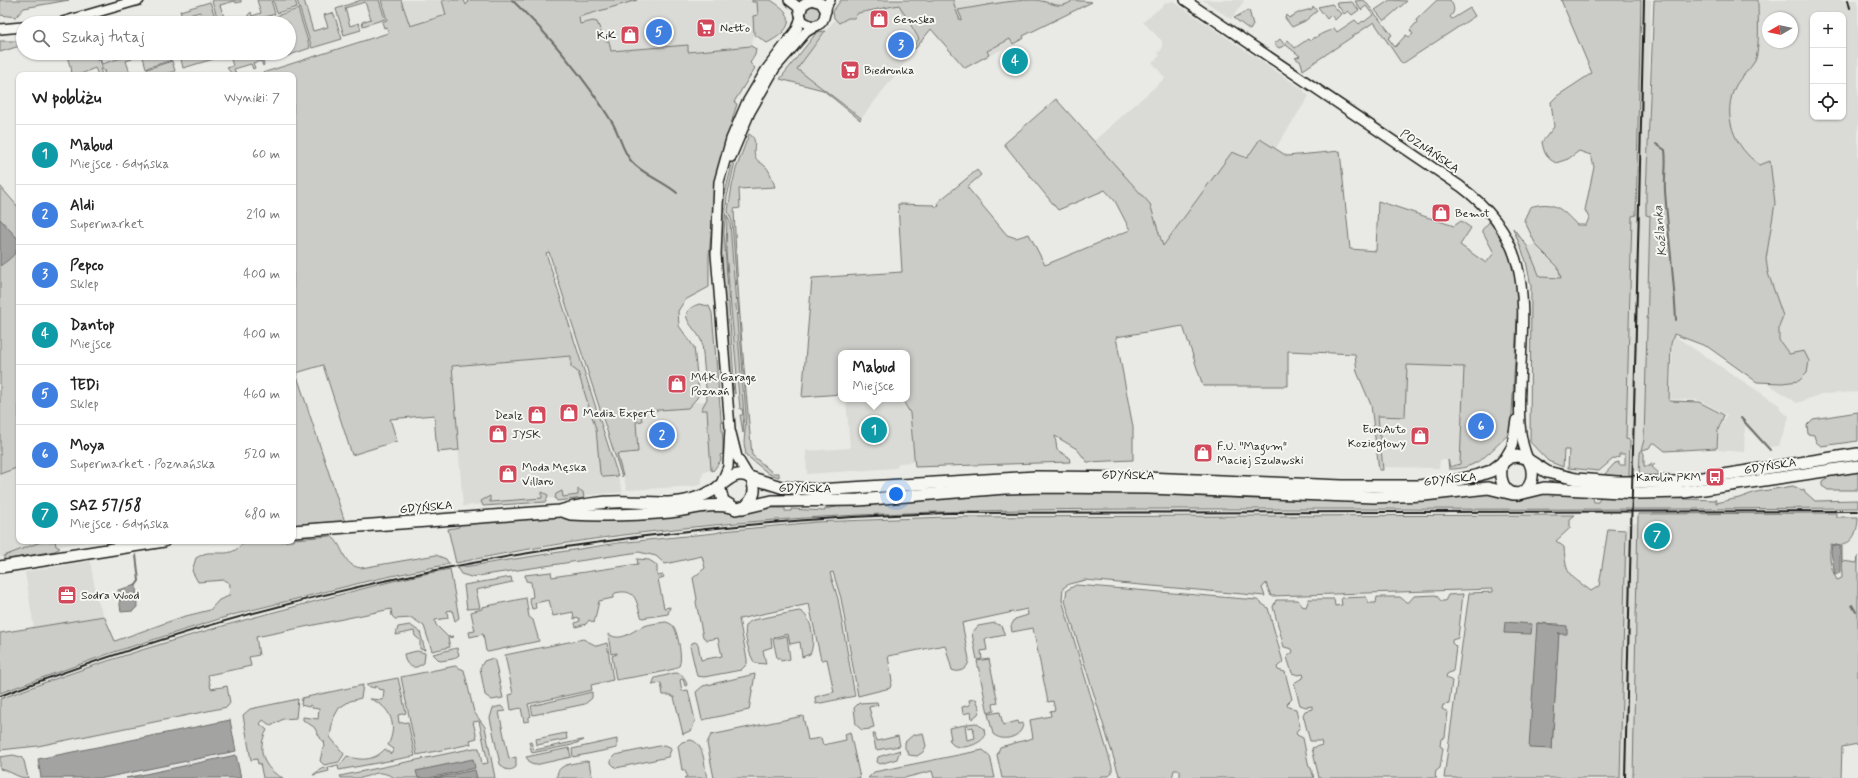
<!DOCTYPE html>
<html lang="pl">
<meta charset="utf-8">
<style>
:root{--surface:#fff;--page:#f6f6f6;--text:#222;--muted:#767676;--line:#e0e0e0;--accent:#d1495b}
body{margin:0;font-family:Mynerve,sans-serif;background:var(--page);color:var(--text)}
.controls{position:absolute;right:12px;top:12px;display:grid;overflow:hidden;border-radius:8px;box-shadow:0 1px 3px #0004}
.controls button{width:36px;height:36px;display:grid;place-items:center;padding:0;border:0;border-bottom:1px solid var(--line);background:var(--surface);color:var(--text);font:20px sans-serif}
.compass{position:absolute;left:1762px;top:12px;width:36px;height:36px;border-radius:50%;background:var(--surface);box-shadow:0 1px 3px #0004;rotate:261deg}
.you{position:absolute;left:896px;top:494px;width:14px;height:14px;margin:-10px;border:3px solid #fff;border-radius:50%;background:#1a73e8;box-shadow:0 0 0 6px #1a73e833}
.badge{display:grid;place-items:center;width:26px;height:26px;border-radius:50%;background:var(--accent);color:#fff;font-size:13px;font-weight:700}
.pin{position:absolute;translate:-50% -50%;border:2px solid #fff;box-shadow:0 1px 4px #0006}
.popup{position:absolute;left:838px;top:350px;width:72px;height:52px;box-sizing:border-box;display:grid;place-content:center;border-radius:8px;background:var(--surface);filter:drop-shadow(0 1px 3px #0005);font-size:13px;white-space:nowrap;color:var(--muted)}
.popup b{font-size:15px;color:var(--text)}
.popup::after{content:'';position:absolute;left:50%;top:100%;margin-left:-8px;border:8px solid transparent;border-top-color:var(--surface)}
.list{margin:0;padding:0;list-style:none}
h2{display:flex;justify-content:space-between;align-items:center;height:52px;margin:0;padding:0 16px;font-size:17px}
h2 small{font-size:13px;font-weight:400;color:var(--muted)}
.list li{display:grid;grid-template-columns:26px 1fr auto;gap:12px;align-items:center;box-sizing:border-box;height:60px;padding:0 16px;border-top:1px solid var(--line)}
.list b{display:block;font-size:15px;white-space:nowrap}
.list p{margin:0;font-size:13px;white-space:nowrap;color:var(--muted)}
.list em{font-size:13px;font-style:normal;color:var(--muted)}
.icon{flex:none;width:22px;height:22px;fill:none;stroke:currentColor;stroke-width:2;stroke-linecap:round;stroke-linejoin:round}
.map{position:relative;flex:none;width:1858px;height:778px;overflow:hidden}
.search{position:absolute;background:var(--surface);box-shadow:0 1px 3px #0004;left:16px;top:16px;width:280px;height:44px;display:flex;align-items:center;gap:10px;box-sizing:border-box;padding:0 14px;border-radius:22px;color:var(--muted);font-size:15px}
.panel{position:absolute;background:var(--surface);box-shadow:0 1px 3px #0004;left:16px;top:72px;width:280px;height:472px;border-radius:8px}
.map>svg:first-child{display:block}
</style>
<div class="map">
<svg width="1858" height="778" viewBox="0 0 1858 778">
<rect width="100%" height="100%" fill="#e9e9e5"/>
<filter id="ink" filterUnits="userSpaceOnUse"><feTurbulence type="fractalNoise" baseFrequency=".025" numOctaves="2"/><feDisplacementMap in="SourceGraphic" scale="8" xChannelSelector="R" yChannelSelector="G"/><feConvolveMatrix kernelMatrix="1 2 1 2 8 2 1 2 1" color-interpolation-filters="sRGB"/></filter>
<g filter="url(#ink)">
<g fill="#dadad6" fill-rule="evenodd">
<polygon points="401,0 442,0 447,15 409,27"/>
<polygon points="624,0 759,0 763,3 751,46 728,49 570,61 537,24"/>
<polygon points="907,0 1090,0 1092,2 1023,36 1023,39 965,68 931,29 860,120 823,90 787,80 837,17 899,5"/>
<polygon points="1203,0 1242,0 1244,1 1231,19"/>
<polygon points="1641,0 1651,0 1646,215 1650,215 1644,440 1640,454 1639,475 1629,475 1626,440 1632,216 1636,215"/>
<path d="M1675 0H1858V392L1821 394 1797 403 1723 353ZM1813 15H1843V117H1813ZM1768 18H1792V42H1768Z"/>
<polygon points="1173,1 1305,91 1304,92 1309,96 1275,149 1260,139 1247,158 1241,154 1236,155 1233,152 1163,246 1160,233 1094,141 1165,78 1152,62 1160,56 1158,53 1162,49 1162,41 1143,22 1166,3"/>
<polygon points="1536,245 1558,267 1561,278 1540,277 1527,246"/>
<polygon points="1673,335 1779,405 1781,411 1789,416 1779,446 1766,447 1745,426 1744,452 1718,450 1719,429 1727,415 1699,400 1670,399"/>
<polygon points="579,356 623,492 463,506 452,366"/>
<polygon points="1407,365 1464,367 1508,435 1472,466 1450,467 1448,460 1440,460 1439,468 1383,467 1378,416 1405,417"/>
<polygon points="846,399 902,399 910,413 914,462 899,463 896,468 807,474 806,451 850,448"/>
<polygon points="707,401 711,470 704,472 702,477 702,484 697,486 627,490 617,454 620,408"/>
<polygon points="19,430 19,541 85,542 0,557 0,433"/>
<polygon points="1628,523 1638,523 1639,528 1633,778 1620,778 1626,528"/>
<polygon points="90,561 97,599 104,616 34,628 25,572"/>
</g>
<g fill="#cbcbc7" stroke="#747472" fill-rule="evenodd">
<polygon points="0,0 69,0 24,8 16,17 0,15"/>
<polygon points="215,0 241,0 241,2 236,3 235,1 220,5 226,23 219,23 212,1"/>
<polygon points="257,0 271,0 275,14 252,21 249,20 248,15 251,12 252,16 261,13"/>
<polygon points="273,0 295,0 297,7 277,13"/>
<polygon points="297,0 304,0 313,31 328,27 324,15 331,13 334,14 342,39 312,48"/>
<polygon points="361,0 379,0 385,19 363,26 362,22 371,19 365,2 345,8 350,26 359,23 361,30 344,35 336,9"/>
<polygon points="381,0 401,0 410,26 446,15 442,0 464,0 466,5 468,3 467,0 637,0 579,17 580,24 593,21 597,22 605,41 609,41 611,51 688,45 688,52 751,46 756,49 755,55 750,63 755,68 734,102 737,104 733,117 715,194 709,255 709,287 685,300 678,311 679,326 694,347 699,393 697,398 688,408 645,411 646,415 641,415 642,421 636,422 638,452 617,454 623,476 622,477 549,252 546,253 618,476 604,477 600,473 596,429 578,372 571,367 571,356 452,366 459,450 437,452 434,415 390,419 397,441 352,455 323,365 296,373 345,522 293,526 293,75 256,75 388,33 387,27 384,28 382,22 387,20"/>
<path d="M752 0H771C776 4 784 8 786 13 795 27 777 38 767 43L754 34 753 16 758 15 757 2H752Z"/>
<path d="M841 0H953L955 8 960 20 962 19 958 10C983 6 1009 0 1034 0 1051 1 1057 10 1071 2V0L1092 2 1023 36 1024 38 1013 44 1010 39 987 51 989 55 965 68 931 29 915 49 913 47 919 39 899 5 858 13 854 18H848L839 23 834 18 833 11Z"/>
<path d="M1364 0 1392 35 1388 38 1395 47 1406 35 1409 37 1413 34 1410 30 1417 22 1416 20 1437 0H1450C1454 6 1456 11 1450 17L1452 19 1470 8 1475 16 1402 64 1374 22 1303 70 1301 62 1295 58 1300 56 1286 45 1279 48 1274 44 1280 39 1284 44 1288 40 1295 48 1308 39 1310 41 1314 37 1315 38C1323 32 1328 32 1334 28L1337 32 1355 20 1359 24 1363 21 1364 22 1373 15 1366 6 1361 10 1355 1Z"/>
<polygon points="1390,0 1407,1 1384,21 1375,10"/>
<path d="M1561 0H1641L1636 215 1632 216 1626 439 1630 440 1629 475H1639L1640 454 1644 440 1650 216 1646 215V194L1654 0H1758C1758 13 1760 51 1755 61 1750 70 1741 76 1736 85 1721 114 1734 148 1760 165L1770 161 1775 203 1766 259 1768 273 1783 316 1779 326V340L1789 354 1804 351 1809 361 1807 373 1799 381 1782 383 1757 382 1708 347 1674 334 1671 344 1669 401 1699 402 1724 415 1718 430 1717 448 1665 451 1655 443H1652L1649 448 1642 450 1644 454V466H1651V463L1655 464 1652 467 1661 475 1663 473 1665 475 1602 477 1615 463 1619 462V465H1625V454H1619V457L1613 459 1599 471 1568 468 1569 450H1564L1563 467 1548 461 1530 442 1531 286 1526 261 1513 228 1527 246 1540 277 1561 278 1558 267 1536 245 1524 220 1530 207C1553 200 1561 208 1577 225H1586L1589 218 1585 210 1594 167 1591 155 1579 151 1568 159 1556 163C1546 158 1544 153 1542 142L1554 127 1551 102 1557 96 1592 73Z"/>
<polygon points="210,2 217,23 203,23 200,12 185,16 187,23 184,23 180,11"/>
<polygon points="1352,2 1359,10 1352,15 1348,11 1344,14 1336,3"/>
<polygon points="1332,4 1341,14 1335,20 1331,15 1327,19 1318,7"/>
<circle cx="813" cy="13" r="7"/>
<polygon points="1313,6 1317,11 1305,21 1292,27 1285,18 1286,15 1289,18 1300,12 1312,9"/>
<polygon points="298,9 310,48 287,56 289,45 293,44 289,30 289,23 254,23"/>
<polygon points="1249,10 1253,25 1250,30 1234,18"/>
<polygon points="825,31 797,69 861,118 860,120 823,90 780,79 817,32"/>
<polygon points="23,39 23,45 0,52 0,41 18,41"/>
<polygon points="66,53 95,53 102,75 98,75 95,68 81,74 72,75 71,66 70,66"/>
<polygon points="98,53 102,64 124,57 123,53 130,53 132,59 126,61 130,73 123,75 105,75 104,72 106,71 103,71"/>
<polygon points="142,53 170,53 172,60 146,68"/>
<polygon points="191,53 226,53 227,55 183,68 181,59 191,56"/>
<polygon points="239,53 261,53 264,65 263,66 261,61 253,63 255,68 253,69 251,64 234,69 236,74 232,74 227,68 233,66 230,56"/>
<polygon points="172,61 175,71 161,75 149,75 147,69"/>
<path d="M1056 99 1150 204 1163 246 1232 152 1247 158 1260 139 1287 156 1340 151 1350 249 1376 251 1378 201 1454 226 1461 221 1471 228 1460 245 1486 263 1494 253 1482 230 1490 221C1509 244 1516 272 1518 301L1511 432 1508 431V435C1489 452 1477 470 1449 469L1448 460 1450 467 1460 464 1464 367 1407 365 1405 417 1378 416 1383 470H1379L1371 405 1357 372 1355 354 1288 351V386H1203L1183 326 1116 337 1133 427V460L1087 462 1077 449 1055 436 1057 450 1069 457 1070 462 915 467 910 413 902 399H907V353H841V394L802 397 812 278 902 272 898 204 934 205 936 207 939 206 938 202 977 170 981 175 967 187 1007 235 1016 238 1029 234 1045 265 1130 230 1115 201 1105 190 1058 210 1004 144Z"/>
<path d="M749 134C759 140 752 147 755 156 757 162 761 162 766 167 770 171 773 181 775 187L739 189 740 208 734 209C737 291 744 373 752 455L773 473H779V477L769 474 746 455 744 443 746 416 732 222 728 211 732 186 736 169Z"/>
<polygon points="735,152 737,153 727,197 724,232 735,394 729,370 720,244 724,197"/>
<polygon points="0,186 19,208 19,467 0,474"/>
<polygon points="727,215 730,223 744,416 743,433 740,415 743,415 742,409 740,409 726,252"/>
<path d="M699 304 709 306 712 313 723 441V454L720 455 721 460 713 471 711 470 707 410H701L707 399 702 343C698 328 671 314 699 304Z"/>
<polygon points="1858,412 1858,441 1821,446 1816,442 1814,435 1808,434 1807,425 1813,419"/>
<polygon points="1858,471 1858,490 1828,490 1822,486 1822,481 1834,474"/>
<path d="M1793 486 1802 490 1804 489 1805 492 1815 501 1858 500V508C1641 510 1425 509 1208 509 956 509 704 511 456 563L448 529 459 527V522L509 518 717 510 742 515 771 506V508H785V511H791V509L825 511V509L841 506 955 496 1034 492 1484 493 1500 495 1517 501 1546 493 1589 495 1593 498 1594 502H1598L1601 496 1716 500V503L1739 498 1756 492Z"/>
<polygon points="578,489 583,492 584,498 557,501 555,498 556,494 562,491 563,497 578,495"/>
<polygon points="542,492 548,495 546,502 483,506 481,501 490,496 490,502 542,498"/>
<path d="M1831 513H1836V517H1858C1858 527 1855 543 1842 544V561L1857 563 1858 556V744L1842 747 1841 778H1633L1638 514ZM1831 544 1841 546 1842 578 1837 580C1831 569 1828 557 1831 544Z"/>
<path d="M1575 515 1570 519V528L1556 541 1564 547C1566 577 1569 574 1591 591L1599 586 1608 529 1626 530 1620 778H1444L1469 593 1493 592V589L1271 596 1266 583 1262 588 1265 596 1085 580 1069 584 1063 588 1062 600 1112 767V773L1109 776H1102L1100 778H1002L997 755 1000 747 1033 738 1030 720 1051 716 1050 711 1055 710 1053 701 1048 702 1033 628 1012 632 1011 626 1015 619 1028 615 1027 609 962 623 969 659C969 668 960 674 952 670L945 645 888 656 892 681 890 688 858 696 841 598 833 572 830 573 838 599 855 696 816 704 815 697 834 692 827 659 821 660 809 604 739 619 747 659V664L741 670 704 677 697 676 690 646 692 643 695 642 698 644 701 660 722 656 718 638 707 640 703 637 696 602 697 599 693 578 705 568 702 556 665 564 656 556 639 552 471 577 461 574 457 568 618 543 715 533 723 531 816 522 947 517ZM1537 623 1559 624 1552 749Z"/>
<path d="M331 536C345 546 341 565 361 568L436 555 446 559 449 564 368 581 232 615 111 653 0 693V633L104 616 115 641 182 617 210 610 219 600 229 596 230 584 224 580 198 582 192 571 196 558C200 556 204 553 208 553 223 552 233 557 243 542L293 541V539Z"/>
<polygon points="43,541 55,541 56,546 60,548 55,551 4,560 4,556"/>
<path d="M637 559 649 560 657 565V576L663 575 664 577 658 579 664 608 670 607 668 614 642 618C636 606 639 587 615 593L613 598 599 601 594 623 589 620 586 624 576 627 575 623 580 621 579 618 574 619 573 612 553 616 549 600 535 603 536 608 532 609 529 598 533 597 531 582 526 581 525 575 551 572 552 577 638 564Z"/>
<path d="M450 569 459 618 455 621 452 610 447 611 448 618 435 620 436 625 448 637 453 636V637L448 638 450 647 432 651 424 626 412 618 395 619 392 616 391 609 256 637 259 655 249 657 251 666 208 675 211 689 227 686 230 703 227 707 38 746 0 750V699C97 662 196 632 297 606 347 593 399 578 450 569Z"/>
<polygon points="511,577 512,582 476,590 480,608 467,609 464,585"/>
<polygon points="1076,585 1257,600 1268,608 1283,662 1277,667 1278,670 1285,672 1292,699 1287,704 1288,707 1296,709 1300,727 1296,732 1297,735 1303,738 1309,767 1311,768 1314,778 1180,778 1180,770 1174,770 1172,778 1125,778 1119,775 1065,601 1067,590"/>
<polygon points="1463,594 1458,638 1452,640 1452,643 1456,647 1453,671 1447,674 1446,677 1452,681 1449,704 1443,705 1442,709 1448,712 1445,737 1441,739 1440,746 1443,748 1440,768 1436,771 1435,776 1437,778 1319,778 1312,748 1322,745 1321,741 1310,741 1303,715 1305,711 1312,709 1312,706 1306,707 1300,705 1294,683 1304,677 1303,674 1298,675 1292,673 1287,657 1293,652 1292,649 1284,647 1273,607 1276,600 1298,600 1302,606 1306,607 1309,599 1334,599 1335,606 1342,605 1341,598 1366,597 1369,603 1376,603 1377,597 1400,597 1406,602 1409,602 1414,596 1436,595 1441,601 1445,601 1448,595"/>
<polygon points="526,598 529,617 533,620 539,641 488,652 486,651 483,634 470,637 469,632 475,631 471,612 482,609 482,607"/>
<path d="M799 611C812 614 816 644 810 654L802 657 800 642 790 644 788 634 771 638 772 647 763 650 766 664 755 663C750 658 743 633 746 626 748 623 750 621 753 620Z"/>
<path d="M666 622C669 623 672 624 674 627 678 634 683 659 679 666L674 669 657 673 616 680 612 656 617 654V653L611 654 608 634C621 642 629 633 640 628 647 624 658 623 666 622Z"/>
<polygon points="995,623 1001,626 1005,635 985,639 987,650 981,651 982,659 977,660 972,633 978,626"/>
<polygon points="410,625 420,632 425,650 420,649 420,640 415,636 414,631 396,635 398,627"/>
<polygon points="787,636 790,659 781,661 780,658 777,658 773,639"/>
<polygon points="583,639 597,646 607,643 613,680 591,685 592,690 528,704 531,716 529,717 529,721 524,722 521,708 511,710 509,695 513,694 505,655"/>
<polygon points="457,648 459,655 453,659 440,661 433,654"/>
<path d="M417 651 425 653 424 663 417 667C408 668 405 662 404 654Z"/>
<polygon points="493,658 495,661 503,698 492,700 485,695 480,668 484,661"/>
<polygon points="989,659 998,703 993,704 994,711 988,713 977,661"/>
<path d="M455 666 464 670 474 712 485 727 495 778H395C378 769 376 774 361 778 355 778 347 778 341 778L340 776 474 748H479L482 764 488 763 479 721 473 722 477 738 470 740 471 744 417 755 401 677Z"/>
<path d="M675 673C683 673 685 678 687 685L685 686 683 679 680 680 682 691 688 690 695 720 692 730 683 734 674 697H672L671 695H663L661 683 652 685 655 678Z"/>
<polygon points="755,674 749,710 702,720 696,692 703,686"/>
<path d="M398 678 406 713 398 715 399 723 408 722 415 756 339 770 338 766 328 768 329 771 313 775 321 769 341 764 347 756C361 761 374 761 385 749L391 754 394 749 388 745C398 726 391 706 370 699L383 700 384 690 378 689V687L375 686V688L367 686V684Z"/>
<polygon points="363,685 361,698 350,701 339,708 333,719 330,737 344,754 339,762 324,765 320,761 323,748 325,747 324,741 322,741 314,727 303,720 303,717 318,719 319,709 312,708 312,706 310,705 309,707 301,705 302,698"/>
<polygon points="592,692 592,698 585,704 533,715 531,706"/>
<path d="M298 699 296 718 283 719 271 726 263 720 260 724 267 730C256 749 263 769 283 778H263L260 763 258 764 257 759 251 760 243 715 250 709Z"/>
<polygon points="976,699 980,709 978,714 972,719 971,712 963,714 962,707 970,705 969,700"/>
<polygon points="877,702 878,705 869,707 874,727 870,728 870,729 862,730 856,725 854,708 859,703"/>
<path d="M501 706 506 711 499 712 509 759 516 757V767C510 772 504 770 500 764L490 718 493 708Z"/>
<path d="M1000 712 1003 725 1018 721 1019 724 1023 723C1023 737 1003 743 993 734L988 714Z"/>
<polygon points="803,716 808,740 821,738 823,745 846,740 845,734 850,732 860,778 714,778 707,743 711,735"/>
<path d="M976 723 984 729 985 736C980 745 960 751 952 744L949 739H951L949 728 965 725 967 740 975 738 973 727 968 728 967 724Z"/>
<polygon points="566,733 567,739 537,745 536,739"/>
<polygon points="923,733 926,746 923,752 917,756 909,755 905,748 905,742 913,735"/>
<polygon points="873,734 875,734 877,741 898,736 900,746 876,750"/>
<polygon points="617,739 617,748 573,757 572,749"/>
<polygon points="582,740 584,740 572,745 532,753 529,742 531,742 533,748 535,750"/>
<path d="M691 740C705 744 704 766 707 778H684L687 776 685 770H682L678 746 682 742Z"/>
<polygon points="664,745 670,747 671,750 668,757 616,768 611,763 611,759 615,755"/>
<polygon points="569,748 571,757 535,765 531,764 526,757"/>
<polygon points="900,750 897,759 880,764 877,762 878,757"/>
<polygon points="983,750 990,756 995,778 934,778 932,771 904,778 868,778 874,772"/>
<path d="M13 755 21 757 24 761 28 778C16 778 12 771 0 769V757Z"/>
<path d="M586 761 589 762 592 778H557C556 763 574 764 586 761Z"/>
</g>
<g fill="#a3a3a1" stroke="#6d6d6c">
<path d="M0 219 19 240C19 253 10 259 0 266Z"/>
<polygon points="1832,545 1840,546 1840,573 1835,575 1831,552"/>
<polygon points="136,585 137,607 133,611 121,612 118,590"/>
<polygon points="1505,622 1532,624 1531,634 1504,633"/>
<polygon points="1537,623 1567,626 1567,634 1559,634 1559,632 1552,749 1529,748"/>
<polygon points="230,720 236,751 104,778 41,778 38,759"/>
<polygon points="236,755 241,778 126,778"/>
<polygon points="473,759 475,768 429,778 418,778 416,771"/>
<polygon points="475,770 477,778 435,778"/>
</g>
<g fill="none" stroke-linecap="round" stroke-linejoin="round">
<g stroke="#6d6d6c" stroke-width="2">
<path d="M512 0C550 36 584 77 612 122 620 135 622 151 632 162 644 175 664 182 677 193"/>
<path d="M1656 144 1665 150C1667 164 1664 177 1665 191 1668 234 1674 277 1676 320"/>
<polyline points="1741,418 1770,450"/>
<polyline points="136,585 139,581 136,555"/>
<polyline points="1852,605 1856,612"/>
</g>
<defs>
<g id="tertiary">
<path d="M789 0 798 7 802 21 812 26C829 25 822 10 830 0"/>
<path d="M1185 0 1460 186C1536 242 1523 302 1520 386 1519 411 1518 438 1529 461"/>
<polyline points="800,14 803,5 811,0 821,3 826,11"/>
<polyline points="59,23 139,0"/>
<polyline points="0,29 23,27"/>
<polyline points="731,157 750,112 775,68 806,32 816,26"/>
<polyline points="731,433 737,457 749,477"/>
<polyline points="1503,461 1512,446 1516,420"/>
<polyline points="720,486 728,467 730,428 716,254 719,182 731,139 746,104 766,70 797,29 801,17"/>
</g>
<g id="secondary">
<path d="M1503 461C1498 474 1501 492 1516 494 1533 493 1535 472 1529 461"/>
<polyline points="749,477 781,487 817,490 1036,477 1145,478 1342,486 1419,486 1454,481 1479,475 1491,471 1510,457 1517,456 1525,458 1547,472 1576,479 1617,482 1677,482 1858,454"/>
<polyline points="1519,494 1544,488 1640,493 1684,492 1858,466"/>
<polyline points="743,508 772,501 858,500 1005,488 1048,487 1149,488 1374,497 1424,495 1488,488 1513,494"/>
<path d="M565 512 571 514C604 516 637 515 670 512 689 510 711 502 731 507"/>
<path d="M293 531 560 511C582 504 608 501 630 502 649 502 667 505 685 501 695 499 705 495 714 490 726 483 735 468 751 478 757 489 754 499 745 507L736 509 723 501 719 486"/>
<polyline points="0,567 164,541"/>
</g>
</defs>
<use href="#tertiary" stroke="#1c1c1c" stroke-width="12"/>
<use href="#secondary" stroke="#1c1c1c" stroke-width="14"/>
<use href="#tertiary" stroke="#f6f6f2" stroke-width="9"/>
<use href="#secondary" stroke="#f6f6f2" stroke-width="11"/>
<g stroke="#1c1c1c" stroke-width="2">
<polyline points="1848,0 1850,8"/>
<path d="M0 696C305 579 622 522 948 513L1858 511"/>
<polyline points="1625,778 1644,0"/>
</g>
</g>
</g>
<defs>
<symbol id="shop-square" viewBox="-11 -11 22 22"><rect x="-9" y="-9" width="18" height="18" rx="4" fill="#d1495b" stroke="#f6f6f2"/><path d="M-5-2.5h2.3a2.7 3.5 0 0 1 5.4 0H5L5.5 6h-11ZM-1.5-2.5h3a1.5 2.3 0 0 0-3 0Z" fill="#fff"/></symbol>
<symbol id="supermarket-square" viewBox="-11 -11 22 22"><rect x="-9" y="-9" width="18" height="18" rx="4" fill="#d1495b" stroke="#f6f6f2"/><path d="M-6-5.5h2.5l.6 2H6L4.5 2H-2.5L-4.4-4H-6ZM-1.5 3.2a1.3 1.3 0 1 0 .1 0ZM3 3.2a1.3 1.3 0 1 0 .1 0Z" fill="#fff"/></symbol>
<symbol id="bus-square" viewBox="-11 -11 22 22"><rect x="-9" y="-9" width="18" height="18" rx="4" fill="#d1495b" stroke="#f6f6f2"/><path d="M-5-6H5V4H4V6H2V4H-2V6H-4V4H-5ZM-3.5-4V0h7V-4ZM-3.5 1.2v1.5H-2V1.2ZM2 1.2v1.5H3.5V1.2Z" fill="#fff"/></symbol>
<symbol id="office-square" viewBox="-11 -11 22 22"><rect x="-9" y="-9" width="18" height="18" rx="4" fill="#d1495b" stroke="#f6f6f2"/><path d="M-6-3h4V-5.5h4V-3h4V5H-6ZM-1-4.5V-3h2v-1.5ZM-6 0V1H6V0Z" fill="#fff"/></symbol>
</defs>
<g fill-rule="evenodd">
<use href="#shop-square" x="868" y="8" width="22" height="22"/>
<use href="#supermarket-square" x="695" y="17" width="22" height="22"/>
<use href="#shop-square" x="619" y="24" width="22" height="22"/>
<use href="#supermarket-square" x="839" y="59" width="22" height="22"/>
<use href="#shop-square" x="1430" y="202" width="22" height="22"/>
<use href="#shop-square" x="666" y="373" width="22" height="22"/>
<use href="#shop-square" x="558" y="402" width="22" height="22"/>
<use href="#shop-square" x="526" y="404" width="22" height="22"/>
<use href="#shop-square" x="487" y="423" width="22" height="22"/>
<use href="#shop-square" x="1409" y="425" width="22" height="22"/>
<use href="#shop-square" x="1192" y="442" width="22" height="22"/>
<use href="#shop-square" x="497" y="463" width="22" height="22"/>
<use href="#bus-square" x="1704" y="466" width="22" height="22"/>
<use href="#office-square" x="56" y="584" width="22" height="22"/>
</g>
<g text-anchor="middle" stroke-width="4" stroke-linejoin="round" paint-order="stroke">
<g font-size="12" fill="#1c1c1c" stroke="#f6f6f2" text-anchor="start">
<text x="893" y="23">Gemska</text>
<text x="720" y="32">Netto</text>
<text x="616" y="39" text-anchor="end">KiK</text>
<text x="864" y="74">Biedronka</text>
<text x="1455" y="217">Bemot</text>
<text x="691" y="381">M4K Garage<tspan x="691" dy="14">Poznań</tspan></text>
<text x="583" y="417">Media Expert</text>
<text x="523" y="419" text-anchor="end">Dealz</text>
<text x="1406" y="433" text-anchor="end">EuroAuto<tspan x="1406" dy="14">Koziegłowy</tspan></text>
<text x="512" y="438">JYSK</text>
<text x="1217" y="450">F.U. "Magum"<tspan x="1217" dy="14">Maciej Szulawski</tspan></text>
<text x="522" y="471">Moda Męska<tspan x="522" dy="14">Villaro</tspan></text>
<text x="1701" y="481" text-anchor="end">Karolin PKM</text>
<text x="81" y="599">Sodra Wood</text>
</g>
<g font-size="12" fill="#1c1c1c" stroke="#f6f6f2">
<text transform="translate(1430 151) rotate(34)" y="4">POZNAŃSKA</text>
<text transform="translate(1770 466) rotate(-9)" y="4">GDYŃSKA</text>
<text transform="translate(1128 475) rotate(1)" y="4">GDYŃSKA</text>
<text transform="translate(1450 479) rotate(-6)" y="4">GDYŃSKA</text>
<text transform="translate(805 488) rotate(1)" y="4">GDYŃSKA</text>
<text transform="translate(426 507) rotate(-5)" y="4">GDYŃSKA</text>
</g>
<g font-size="13" font-style="italic" fill="#525251" stroke="#f6f6f2">
<text transform="translate(1659 231) rotate(-95)" y="5">Koźlanka</text>
</g>
</g>
</svg>
<div class="controls">
<button>+</button>
<button>−</button>
<button><svg class="icon" aria-label="locate" viewBox="0 0 24 24"><circle cx="12" cy="12" r="6"/><path d="M12 2v4M12 18v4M2 12h4M18 12h4"/></svg></button>
</div>
<svg class="compass" viewBox="-18 -18 36 36"><path d="M0-13l5 13h-10z" fill="#e53935"/><path d="M0 13l5-13h-10z" fill="#767676"/></svg>
<div class="you"></div>
<div class="pin badge" style="left:874px;top:430px;background:#0f9aa8">1</div>
<div class="popup"><b>Mabud</b>Miejsce</div>
<div class="pin badge" style="left:662px;top:435px;background:#3f7fe0">2</div>
<div class="pin badge" style="left:901px;top:45px;background:#3f7fe0">3</div>
<div class="pin badge" style="left:1015px;top:61px;background:#0f9aa8">4</div>
<div class="pin badge" style="left:659px;top:32px;background:#3f7fe0">5</div>
<div class="pin badge" style="left:1481px;top:426px;background:#3f7fe0">6</div>
<div class="pin badge" style="left:1657px;top:536px;background:#0f9aa8">7</div>
<div class="search"><svg class="icon" aria-label="search" viewBox="0 0 24 24"><circle cx="10" cy="10" r="6"/><path d="M15 15l6 6"/></svg>Szukaj tutaj</div>
<section class="panel">
<h2>W pobliżu<small>Wyniki: 7</small></h2>
<ul class="list">
<li><span class="badge" style="background:#0f9aa8">1</span><div><b>Mabud</b><p>Miejsce · Gdyńska</p></div><em>60 m</em></li>
<li><span class="badge" style="background:#3f7fe0">2</span><div><b>Aldi</b><p>Supermarket</p></div><em>210 m</em></li>
<li><span class="badge" style="background:#3f7fe0">3</span><div><b>Pepco</b><p>Sklep</p></div><em>400 m</em></li>
<li><span class="badge" style="background:#0f9aa8">4</span><div><b>Dantop</b><p>Miejsce</p></div><em>400 m</em></li>
<li><span class="badge" style="background:#3f7fe0">5</span><div><b>TEDi</b><p>Sklep</p></div><em>460 m</em></li>
<li><span class="badge" style="background:#3f7fe0">6</span><div><b>Moya</b><p>Supermarket · Poznańska</p></div><em>520 m</em></li>
<li><span class="badge" style="background:#0f9aa8">7</span><div><b>SAZ 57/58</b><p>Miejsce · Gdyńska</p></div><em>680 m</em></li>
</ul>
</section>
</div>
